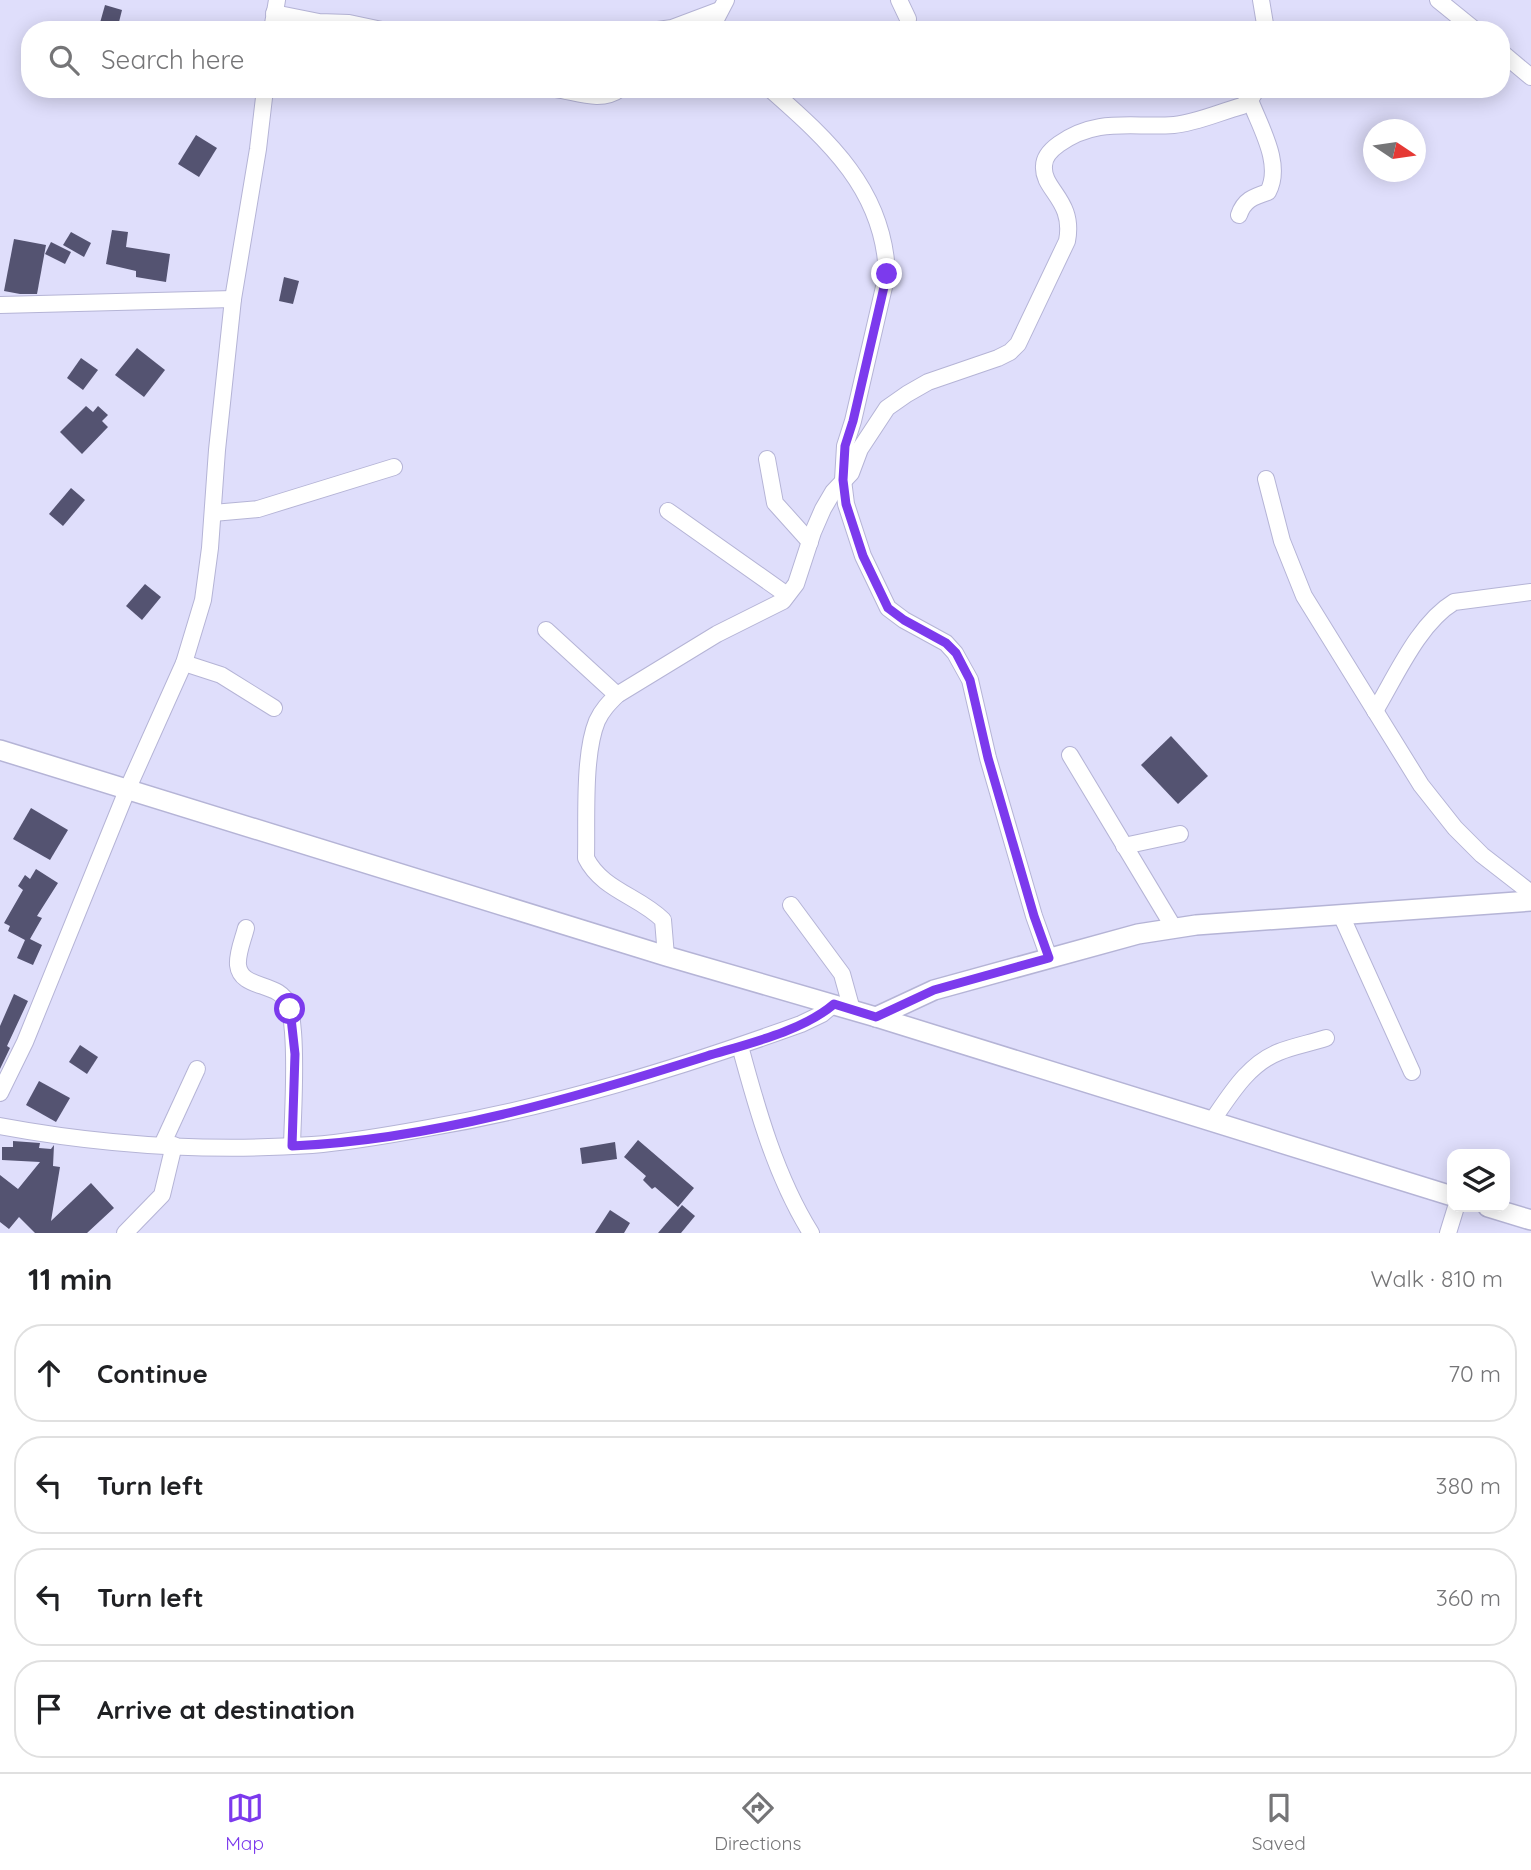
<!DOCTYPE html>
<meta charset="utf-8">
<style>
:root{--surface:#fff;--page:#f2f2f2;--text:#202124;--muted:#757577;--line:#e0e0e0;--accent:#7c3aed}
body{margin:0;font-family:Quicksand,sans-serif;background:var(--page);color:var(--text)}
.controls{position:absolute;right:21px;bottom:21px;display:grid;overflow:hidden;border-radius:14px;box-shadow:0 4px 18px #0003}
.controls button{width:63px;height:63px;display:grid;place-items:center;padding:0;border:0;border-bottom:2px solid var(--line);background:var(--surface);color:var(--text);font:35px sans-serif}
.compass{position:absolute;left:1363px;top:119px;width:63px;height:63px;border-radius:50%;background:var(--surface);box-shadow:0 4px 18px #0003;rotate:103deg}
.stop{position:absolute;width:21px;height:21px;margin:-16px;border:5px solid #7c3aed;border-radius:50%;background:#fff}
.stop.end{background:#7c3aed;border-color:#fff;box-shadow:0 2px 7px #0008}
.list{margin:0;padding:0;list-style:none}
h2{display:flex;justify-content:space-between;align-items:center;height:91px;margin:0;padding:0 28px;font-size:30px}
h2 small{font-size:23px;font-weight:400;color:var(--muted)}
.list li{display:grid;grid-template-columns:46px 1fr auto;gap:21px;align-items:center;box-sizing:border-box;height:98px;margin:0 14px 14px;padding:0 14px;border:2px solid var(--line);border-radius:28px}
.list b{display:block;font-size:26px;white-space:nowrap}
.list em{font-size:23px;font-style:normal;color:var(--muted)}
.icon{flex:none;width:38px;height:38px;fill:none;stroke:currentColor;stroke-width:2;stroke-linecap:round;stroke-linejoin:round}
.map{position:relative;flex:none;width:1531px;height:1233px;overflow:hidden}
.search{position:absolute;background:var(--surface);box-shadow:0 4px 18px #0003;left:21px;right:21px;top:21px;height:77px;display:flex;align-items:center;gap:18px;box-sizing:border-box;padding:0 24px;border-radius:28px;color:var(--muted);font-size:26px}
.sheet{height:539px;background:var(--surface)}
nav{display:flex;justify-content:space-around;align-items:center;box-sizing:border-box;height:98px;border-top:2px solid var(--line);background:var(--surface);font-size:19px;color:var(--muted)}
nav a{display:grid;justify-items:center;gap:4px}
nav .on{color:var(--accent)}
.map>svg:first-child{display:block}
</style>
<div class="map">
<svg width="1531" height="1233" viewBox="0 0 1531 1233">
<rect width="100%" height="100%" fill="#dfdefb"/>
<g fill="#545371">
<polygon points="105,5 122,10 117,30 98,30"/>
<polygon points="196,135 217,148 199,177 178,164"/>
<polygon points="112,230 128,232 126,247 170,254 166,282 136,277 136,271 106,264"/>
<polygon points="71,232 91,243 84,257 63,245"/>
<polygon points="14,239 46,245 37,294 20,294 4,291"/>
<polygon points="51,242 71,252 65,264 45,254"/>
<polygon points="284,277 299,281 293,304 279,301"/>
<polygon points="137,348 165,370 144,397 115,375"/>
<polygon points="81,358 98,370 83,390 67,378"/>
<polygon points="86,406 93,412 98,406 108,415 102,421 108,427 82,454 60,432"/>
<polygon points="71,488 85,500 63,526 49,514"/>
<polygon points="145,584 161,597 142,620 126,606"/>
<polygon points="1171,736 1208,776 1178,804 1141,765"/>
<polygon points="31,808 68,830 50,860 13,839"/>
<polygon points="36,869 58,883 37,916 42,918 30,939 42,945 33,965 17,958 25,940 8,931 10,926 4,923 23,890 18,886 25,875 30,879"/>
<polygon points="14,994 28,1001 7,1046 10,1048 0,1069 0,1026"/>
<polygon points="80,1045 98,1057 87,1074 69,1062"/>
<polygon points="39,1081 70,1098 56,1122 26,1105"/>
<polygon points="638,1140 694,1188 678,1207 655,1187 652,1189 643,1180 646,1176 624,1157"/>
<polygon points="13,1141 40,1143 39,1148 51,1149 54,1145 53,1166 60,1167 51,1221 91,1183 114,1208 87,1233 35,1233 19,1217 9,1229 0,1222 0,1175 18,1189 40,1162 2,1160 2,1147 13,1147"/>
<polygon points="615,1142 617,1159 582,1164 580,1148"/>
<polygon points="682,1205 695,1216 681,1233 658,1233"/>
<polygon points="610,1210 630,1223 624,1233 595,1233"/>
</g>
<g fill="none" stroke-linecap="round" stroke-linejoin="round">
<defs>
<g id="minor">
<polyline points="899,0 908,19"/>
<polyline points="1261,0 1266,30"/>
<polyline points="1438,0 1475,30"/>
<polyline points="274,13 319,22 349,23 382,30"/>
<polyline points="272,30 277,0"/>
<polyline points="658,30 672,28 720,10"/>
<polyline points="714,30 714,23 726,0"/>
<polyline points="1501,52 1531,77"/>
<path d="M556 89C577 92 601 103 620 89"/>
<path d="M770 89C829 141 884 190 887 274L853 421 845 446 843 480 846 504 863 556 888 608 904 620 946 643 955 653 970 680 988 758 1034 916 1049 958"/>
<path d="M1239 215C1244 200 1253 197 1268 192 1283 164 1260 127 1250 100"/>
<polyline points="0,305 233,299"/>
<polyline points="767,459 775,503 810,542"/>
<polyline points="1266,479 1282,541 1304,596 1421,785 1455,828 1482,855 1531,893"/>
<polyline points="668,511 787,595"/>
<polyline points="213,513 258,509 394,467"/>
<polyline points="546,630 617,695"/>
<polyline points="184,663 221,675 274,708"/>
<path d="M1375 711C1396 676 1419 623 1454 602L1531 592"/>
<polyline points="1070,755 1174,928"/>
<polyline points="1124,846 1180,834"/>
<polyline points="791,905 842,974 852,1010"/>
<polyline points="1341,915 1412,1072"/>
<path d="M246 928C243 940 237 953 238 965 241 991 280 980 289 1006 292 1014 292 1024 293 1032 296 1070 293 1108 292 1146"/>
<path d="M666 956 663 920C639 896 602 890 586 858 587 820 583 755 597 721 602 710 609 703 617 695L717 634 783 601 796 584 813 532 823 509 833 492 851 473 860 449 887 408 907 394 928 382 998 358 1010 352 1018 344 1067 241C1075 200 1042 190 1044 166 1044 157 1052 149 1059 144 1097 117 1131 128 1174 125 1196 123 1220 112 1242 106L1250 100 1257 89"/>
<path d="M740 1046C757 1109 776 1177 811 1233"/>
<polyline points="0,1093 25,1042 128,788 184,663 203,600 210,548 217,450 233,299 258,149 265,89"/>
<path d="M1212 1121C1230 1095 1248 1064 1279 1052 1294 1046 1311 1043 1326 1038"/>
<path d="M0 1126C102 1145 208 1152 312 1145 351 1142 390 1135 428 1128 556 1106 679 1068 801 1024L822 1014 834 1004"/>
<polyline points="162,1145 197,1069"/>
<polyline points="125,1233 162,1195 174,1145"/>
<polyline points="1448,1233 1456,1207"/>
</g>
<g id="major">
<polyline points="0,750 666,956 876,1017 1452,1196"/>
<polyline points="876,1017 934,990 1138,934 1196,925 1531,901"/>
<polyline points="1488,1207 1531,1220"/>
</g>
</defs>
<use href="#minor" stroke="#b5b4d6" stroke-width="18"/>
<use href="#major" stroke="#b5b4d6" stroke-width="22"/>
<use href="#minor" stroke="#fff" stroke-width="16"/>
<use href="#major" stroke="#fff" stroke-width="19"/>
</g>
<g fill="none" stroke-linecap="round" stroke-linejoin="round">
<path stroke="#7c3aed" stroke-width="9" d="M290 1009 295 1054 292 1146C431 1140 575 1098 707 1056 747 1044 803 1031 834 1004L876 1017 934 990 1049 958 1034 916 988 758 970 680 956 653 946 643 904 620 888 608 863 556 846 504 843 480 845 446 853 421 887 274"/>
</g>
</svg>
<div class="controls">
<button><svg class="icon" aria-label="layers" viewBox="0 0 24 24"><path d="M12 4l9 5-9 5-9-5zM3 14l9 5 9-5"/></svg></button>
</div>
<svg class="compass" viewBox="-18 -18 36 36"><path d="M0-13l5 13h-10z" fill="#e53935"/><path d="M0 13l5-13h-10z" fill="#757577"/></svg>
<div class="stop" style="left:290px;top:1009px"></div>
<div class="stop end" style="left:887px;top:274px"></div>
<div class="search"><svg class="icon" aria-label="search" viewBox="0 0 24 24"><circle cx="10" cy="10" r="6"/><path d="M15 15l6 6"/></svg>Search here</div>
</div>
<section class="sheet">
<h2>11 min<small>Walk · 810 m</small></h2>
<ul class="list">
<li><svg class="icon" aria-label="ahead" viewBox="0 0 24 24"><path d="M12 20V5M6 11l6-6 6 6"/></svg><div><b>Continue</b></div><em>70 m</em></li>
<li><svg class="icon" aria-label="left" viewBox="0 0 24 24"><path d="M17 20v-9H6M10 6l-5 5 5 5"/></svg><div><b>Turn left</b></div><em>380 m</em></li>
<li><svg class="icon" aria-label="left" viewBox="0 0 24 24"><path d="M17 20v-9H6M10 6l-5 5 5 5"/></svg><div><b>Turn left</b></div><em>360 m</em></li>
<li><svg class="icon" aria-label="arrive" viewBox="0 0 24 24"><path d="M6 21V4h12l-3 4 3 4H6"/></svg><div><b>Arrive at destination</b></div></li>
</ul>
</section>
<nav>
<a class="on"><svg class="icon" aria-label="map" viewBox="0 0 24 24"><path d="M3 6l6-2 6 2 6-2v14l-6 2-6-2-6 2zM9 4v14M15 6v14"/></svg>Map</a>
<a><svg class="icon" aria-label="directions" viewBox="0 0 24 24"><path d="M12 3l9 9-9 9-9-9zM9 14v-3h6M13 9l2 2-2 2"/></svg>Directions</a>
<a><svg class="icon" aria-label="saved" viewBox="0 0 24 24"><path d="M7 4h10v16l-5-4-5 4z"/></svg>Saved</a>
</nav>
